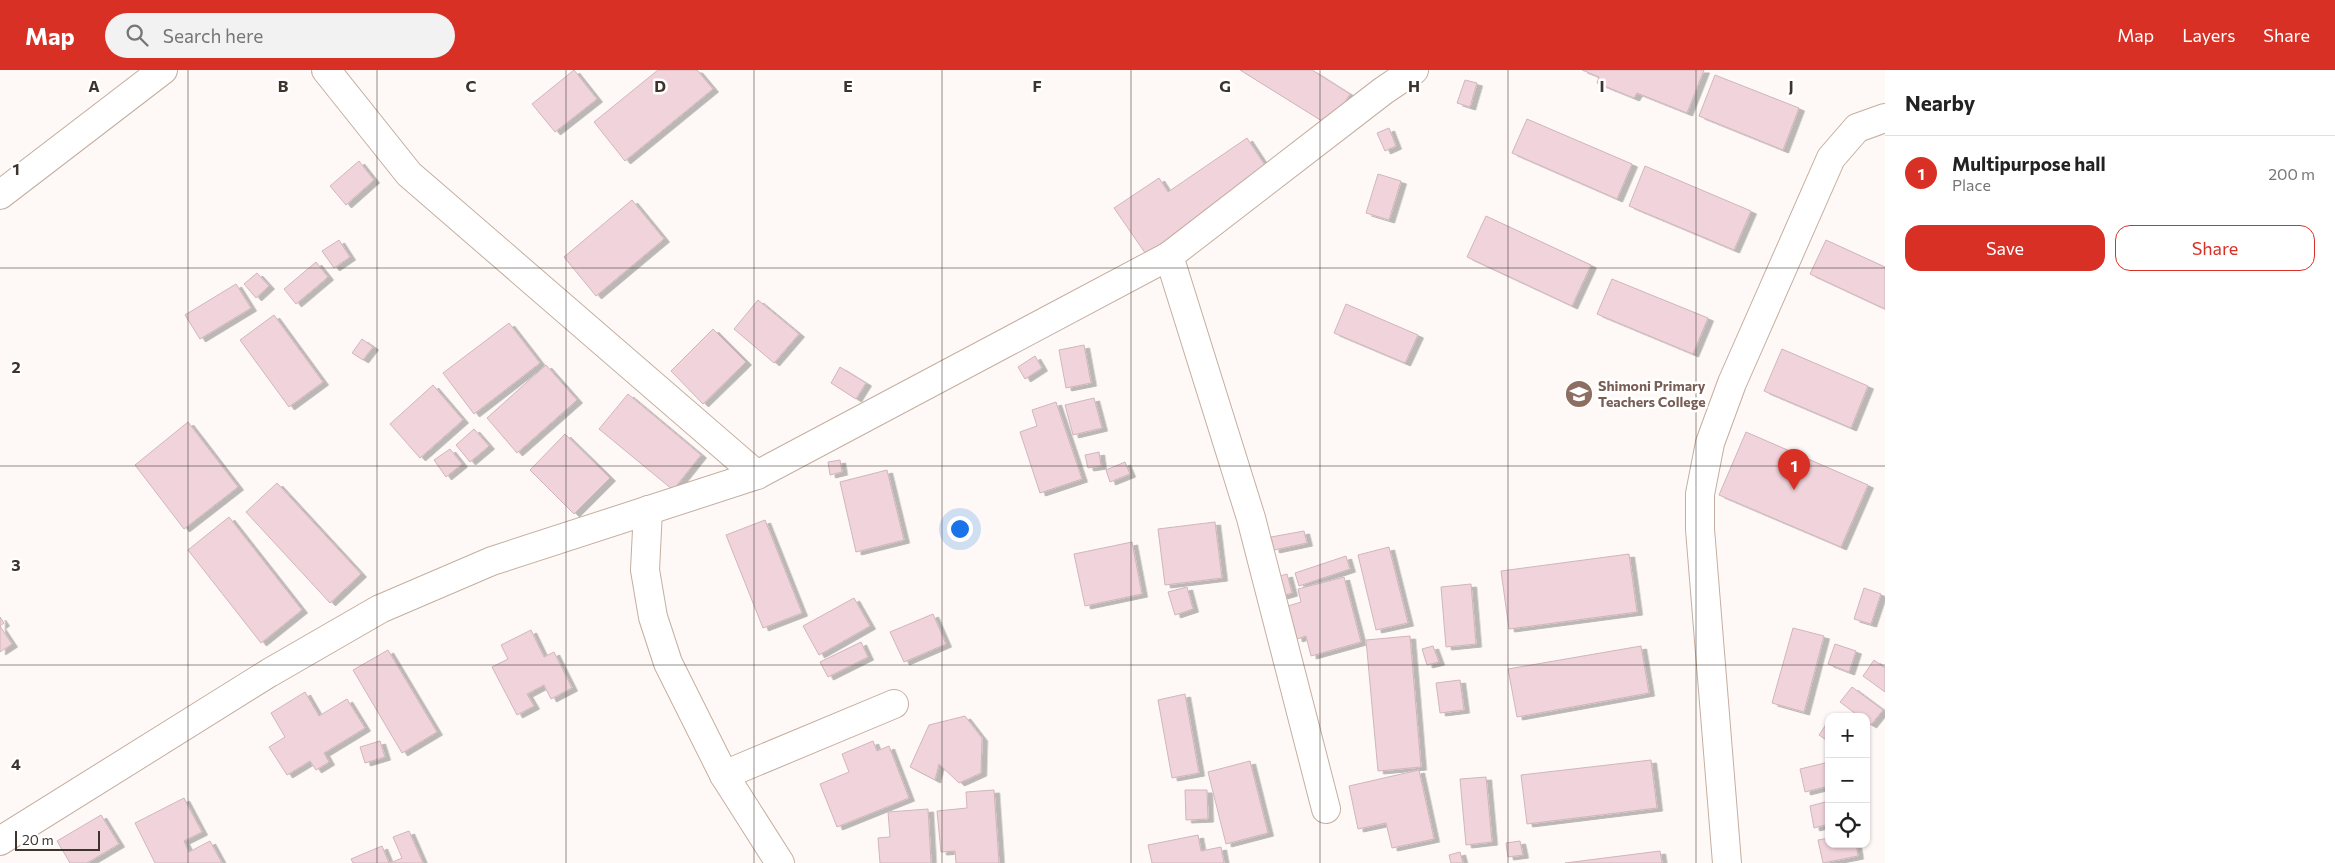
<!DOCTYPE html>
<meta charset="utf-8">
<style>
:root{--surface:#fff;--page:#f2f2f2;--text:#222;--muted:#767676;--line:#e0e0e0;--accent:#d93025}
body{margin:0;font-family:Commissioner,sans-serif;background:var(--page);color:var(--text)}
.controls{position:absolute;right:15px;bottom:15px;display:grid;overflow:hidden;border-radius:10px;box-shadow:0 1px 4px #0004}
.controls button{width:45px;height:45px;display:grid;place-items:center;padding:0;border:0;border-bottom:1px solid var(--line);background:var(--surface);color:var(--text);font:25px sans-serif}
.scale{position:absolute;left:15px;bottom:12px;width:85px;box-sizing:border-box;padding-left:5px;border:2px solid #3d342e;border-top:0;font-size:14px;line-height:18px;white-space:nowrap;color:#3d342e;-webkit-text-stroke:4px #fff;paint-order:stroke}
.you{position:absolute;left:959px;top:458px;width:18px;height:18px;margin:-12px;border:4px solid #fff;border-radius:50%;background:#1a73e8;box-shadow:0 0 0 8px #1a73e833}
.badge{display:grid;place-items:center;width:32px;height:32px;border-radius:50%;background:var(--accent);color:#fff;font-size:16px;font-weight:700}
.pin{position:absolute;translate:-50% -41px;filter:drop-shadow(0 1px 2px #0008)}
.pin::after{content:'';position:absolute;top:26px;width:18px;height:15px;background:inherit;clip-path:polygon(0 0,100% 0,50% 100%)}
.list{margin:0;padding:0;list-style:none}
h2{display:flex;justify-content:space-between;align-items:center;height:65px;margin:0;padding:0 20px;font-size:21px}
h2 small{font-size:16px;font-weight:400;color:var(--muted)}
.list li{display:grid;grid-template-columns:32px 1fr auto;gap:15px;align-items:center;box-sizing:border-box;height:75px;padding:0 20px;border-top:1px solid var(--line)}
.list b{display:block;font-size:19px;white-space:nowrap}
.list p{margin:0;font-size:16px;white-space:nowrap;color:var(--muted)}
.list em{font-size:16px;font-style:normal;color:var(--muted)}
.actions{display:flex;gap:10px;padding:15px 20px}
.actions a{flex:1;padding:11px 0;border:1px solid var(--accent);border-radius:15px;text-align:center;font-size:18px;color:var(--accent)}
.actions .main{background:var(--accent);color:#fff}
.icon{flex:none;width:28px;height:28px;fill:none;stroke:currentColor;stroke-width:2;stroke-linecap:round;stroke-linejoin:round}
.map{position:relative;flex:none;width:1885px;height:793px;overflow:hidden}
header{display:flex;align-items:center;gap:30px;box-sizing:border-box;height:70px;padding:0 25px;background:var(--accent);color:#fff}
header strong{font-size:24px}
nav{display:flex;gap:28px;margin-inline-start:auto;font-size:18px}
.search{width:350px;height:45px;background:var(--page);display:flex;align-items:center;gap:12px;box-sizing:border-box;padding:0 18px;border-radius:28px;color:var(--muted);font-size:19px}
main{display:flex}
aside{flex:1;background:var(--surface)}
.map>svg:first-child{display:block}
</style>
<header>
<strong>Map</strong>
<div class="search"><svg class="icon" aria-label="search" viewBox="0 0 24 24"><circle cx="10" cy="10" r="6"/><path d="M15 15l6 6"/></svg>Search here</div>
<nav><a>Map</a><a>Layers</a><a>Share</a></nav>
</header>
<main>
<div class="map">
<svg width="1885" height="793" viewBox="0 0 1885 793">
<defs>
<filter id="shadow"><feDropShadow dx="5.5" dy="3" stdDeviation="0" flood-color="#0004"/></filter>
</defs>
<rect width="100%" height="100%" fill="#fef9f6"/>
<g fill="#f0d3db" stroke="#d1b5bd" filter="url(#shadow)">
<polygon points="574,0 597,29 555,62 532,34"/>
<polygon points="658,0 697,0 713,19 625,91 594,52"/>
<polygon points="1240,0 1312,0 1350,24 1330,56"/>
<polygon points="1582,0 1704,0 1687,43 1637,23 1634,28 1597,13 1599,7"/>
<polygon points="1715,5 1799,38 1783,80 1699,46"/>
<polygon points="1465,10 1477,13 1470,37 1457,33"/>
<polygon points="1527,49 1632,94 1617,129 1512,83"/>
<polygon points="1389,58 1396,76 1385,81 1377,63"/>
<polygon points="1247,68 1272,106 1150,190 1114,138 1159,108 1168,122"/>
<polygon points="359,91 374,110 346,135 330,116"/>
<polygon points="1645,96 1751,141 1734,180 1629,136"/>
<polygon points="1378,104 1401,111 1389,150 1366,143"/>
<polygon points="632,130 664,169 596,226 564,187"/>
<polygon points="1486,146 1591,195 1572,236 1467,187"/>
<polygon points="339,170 350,187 334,198 322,181"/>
<polygon points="1826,170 1885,197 1885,239 1810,204"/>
<polygon points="316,192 328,207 296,234 284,219"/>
<polygon points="257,203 269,216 256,228 244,214"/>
<polygon points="1612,209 1708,248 1693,284 1597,244"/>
<polygon points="236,214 251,238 200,269 185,245"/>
<polygon points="758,230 799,264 774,293 734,259"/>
<polygon points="1346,234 1418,265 1405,293 1334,263"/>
<polygon points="274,245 323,312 289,337 240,270"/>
<polygon points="509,253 540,293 474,344 443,303"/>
<polygon points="713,259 746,292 703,334 671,301"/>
<polygon points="362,269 373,277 363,290 352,283"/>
<polygon points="1084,275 1091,313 1066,318 1059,280"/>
<polygon points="1782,279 1868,316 1851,358 1764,321"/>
<polygon points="1035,286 1042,298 1025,309 1018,297"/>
<polygon points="546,295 577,330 517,383 487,348"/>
<polygon points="840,297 866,313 856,329 831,313"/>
<polygon points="433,315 463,350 420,388 390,354"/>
<polygon points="628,324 701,385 673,420 599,359"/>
<polygon points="1094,328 1102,358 1073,365 1065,335"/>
<polygon points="1056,332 1082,409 1040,423 1020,362 1037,356 1032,340"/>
<polygon points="188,352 238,417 184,459 135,395"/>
<polygon points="474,359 489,376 470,392 456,375"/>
<polygon points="1746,362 1868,415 1841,477 1719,425"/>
<polygon points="565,364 610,408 574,444 530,400"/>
<polygon points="450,379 462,394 446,407 434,390"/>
<polygon points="1099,382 1101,396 1088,398 1085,385"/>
<polygon points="840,390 842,402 830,405 828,392"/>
<polygon points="1125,392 1130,404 1110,412 1106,400"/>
<polygon points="887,400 904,470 856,482 840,412"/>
<polygon points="277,413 361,504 330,533 246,442"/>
<polygon points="229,447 302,540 261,573 188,480"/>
<polygon points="765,450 802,543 763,558 726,465"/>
<polygon points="1215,452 1222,508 1165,515 1158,459"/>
<polygon points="1304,461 1307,473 1274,480 1271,467"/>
<polygon points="1132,472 1142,524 1085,536 1074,484"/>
<polygon points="1389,477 1408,553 1376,560 1358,485"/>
<polygon points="1629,484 1637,542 1509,559 1501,501"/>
<polygon points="1346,486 1350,499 1299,516 1295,503"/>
<polygon points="1287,504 1292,523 1282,526 1276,507"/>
<polygon points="1344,507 1361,572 1311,586 1306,566 1297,569 1288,536 1301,532 1298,519"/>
<polygon points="1471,514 1476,574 1446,577 1441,517"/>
<polygon points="1187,517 1193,539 1175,545 1168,522"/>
<polygon points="1864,518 1881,524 1871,554 1854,549"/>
<polygon points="854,528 870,556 819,585 803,556"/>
<polygon points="933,544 946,574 904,592 890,562"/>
<polygon points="0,547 4,553 0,556 12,574 0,582"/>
<polygon points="1793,558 1824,566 1804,642 1772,633"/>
<polygon points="531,560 544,587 554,582 572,618 551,629 544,615 527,624 534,636 517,645 492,597 508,589 501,575"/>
<polygon points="1410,566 1421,697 1378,701 1366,570"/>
<polygon points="861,572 868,587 828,607 820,592"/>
<polygon points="1835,574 1856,581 1849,602 1828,594"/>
<polygon points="1433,576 1439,592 1427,595 1422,579"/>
<polygon points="1641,576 1649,623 1517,647 1508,599"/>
<polygon points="388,580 437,662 402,683 353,600"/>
<polygon points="1874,590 1885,598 1885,622 1863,606"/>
<polygon points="1460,610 1464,640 1440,643 1436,613"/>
<polygon points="1852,617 1883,640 1871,655 1866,652 1866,647 1860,647 1840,632"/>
<polygon points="305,622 319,646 347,629 365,658 324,683 329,692 316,700 310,691 287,705 269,677 285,667 271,643"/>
<polygon points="1185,624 1199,703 1172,708 1158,630"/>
<polygon points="965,646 982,668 981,703 959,713 939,694 935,710 910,697 929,655"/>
<polygon points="1829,650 1829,672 1819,665"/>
<polygon points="380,671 385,687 365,693 360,677"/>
<polygon points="873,671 877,681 889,676 909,728 837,757 820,714 849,702 842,684"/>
<polygon points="1651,690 1657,738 1527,754 1521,705"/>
<polygon points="1250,691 1268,763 1226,774 1208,702"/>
<polygon points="1829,692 1829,716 1805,722 1800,699"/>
<polygon points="1419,700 1434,769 1392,778 1386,753 1358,759 1349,716"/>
<polygon points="1486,707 1492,772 1466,775 1460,709"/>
<polygon points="994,720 999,793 956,793 955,781 941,782 937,741 967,738 966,722"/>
<polygon points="1185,720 1207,720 1208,749 1186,750"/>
<polygon points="184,728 202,762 184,771 189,782 210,771 222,793 155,793 135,753"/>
<polygon points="1829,731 1829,754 1814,758 1810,736"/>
<polygon points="928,739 931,793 880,793 878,768 890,767 888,742"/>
<polygon points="101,745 119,774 87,793 70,793 57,771"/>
<polygon points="409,761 423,793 390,793 402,788 393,767"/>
<polygon points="1198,765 1201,781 1221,777 1224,793 1152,793 1148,775"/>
<polygon points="1829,768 1829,774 1856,774 1858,786 1823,793 1818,770"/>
<polygon points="1520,771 1523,785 1508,787 1506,773"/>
<polygon points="382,776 389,793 353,793 351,789"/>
<polygon points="1660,781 1662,793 1565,793"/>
<polygon points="1460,782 1463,793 1451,793 1449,785"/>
</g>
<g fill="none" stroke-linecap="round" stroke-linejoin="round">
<defs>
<g id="minor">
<polyline points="326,0 409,104 757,405"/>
<polyline points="0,125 163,0"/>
<polyline points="1169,186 1251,448 1326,739"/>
<polyline points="648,440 645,500 653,547 668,593 724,705 780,793"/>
<polyline points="724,705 894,634"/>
<polyline points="0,771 269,603 380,539 492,491 757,405 1169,186 1383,21 1414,0"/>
<polyline points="1727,793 1700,459 1700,424 1710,373 1732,313 1831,88 1857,58 1885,48"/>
</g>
</defs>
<use href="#minor" stroke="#c5aea0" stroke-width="30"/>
<use href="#minor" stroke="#fff" stroke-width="28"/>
</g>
<path fill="none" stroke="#3d342e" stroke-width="1" stroke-opacity="0.55" d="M188 0V793M377 0V793M566 0V793M754 0V793M942 0V793M1131 0V793M1320 0V793M1508 0V793M1696 0V793M0 198H1885M0 396H1885M0 595H1885"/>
<defs>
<symbol id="school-disc" viewBox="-11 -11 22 22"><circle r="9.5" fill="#8d6e63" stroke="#fff"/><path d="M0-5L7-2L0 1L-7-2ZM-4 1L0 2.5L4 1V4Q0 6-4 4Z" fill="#fff"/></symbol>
</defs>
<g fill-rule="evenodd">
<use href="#school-disc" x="1563" y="308" width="32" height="32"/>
</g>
<g text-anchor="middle" stroke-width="5" stroke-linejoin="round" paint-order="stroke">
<g font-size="14" font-weight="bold" fill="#785e54" stroke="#fff" text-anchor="start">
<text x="1598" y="321">Shimoni Primary<tspan x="1598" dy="16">Teachers College</tspan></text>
</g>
</g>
<g font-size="16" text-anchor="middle" font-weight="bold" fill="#3d342e" stroke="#fff" stroke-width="5" stroke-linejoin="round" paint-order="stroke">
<text x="94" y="22">A</text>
<text x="283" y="22">B</text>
<text x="471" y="22">C</text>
<text x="660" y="22">D</text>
<text x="848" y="22">E</text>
<text x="1037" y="22">F</text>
<text x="1225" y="22">G</text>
<text x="1414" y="22">H</text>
<text x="1602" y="22">I</text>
<text x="1791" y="22">J</text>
<text x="16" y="105">1</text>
<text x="16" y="303">2</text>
<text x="16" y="501">3</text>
<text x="16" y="700">4</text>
</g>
</svg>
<div class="controls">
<button>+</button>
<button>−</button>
<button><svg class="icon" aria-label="locate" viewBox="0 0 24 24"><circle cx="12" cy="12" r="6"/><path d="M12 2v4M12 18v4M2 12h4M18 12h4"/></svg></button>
</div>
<div class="scale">20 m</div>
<div class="you"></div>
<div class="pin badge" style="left:1794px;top:420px">1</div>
</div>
<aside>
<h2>Nearby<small></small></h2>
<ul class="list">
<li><span class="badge">1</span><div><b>Multipurpose hall</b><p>Place</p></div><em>200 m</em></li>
</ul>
<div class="actions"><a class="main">Save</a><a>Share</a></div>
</aside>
</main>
